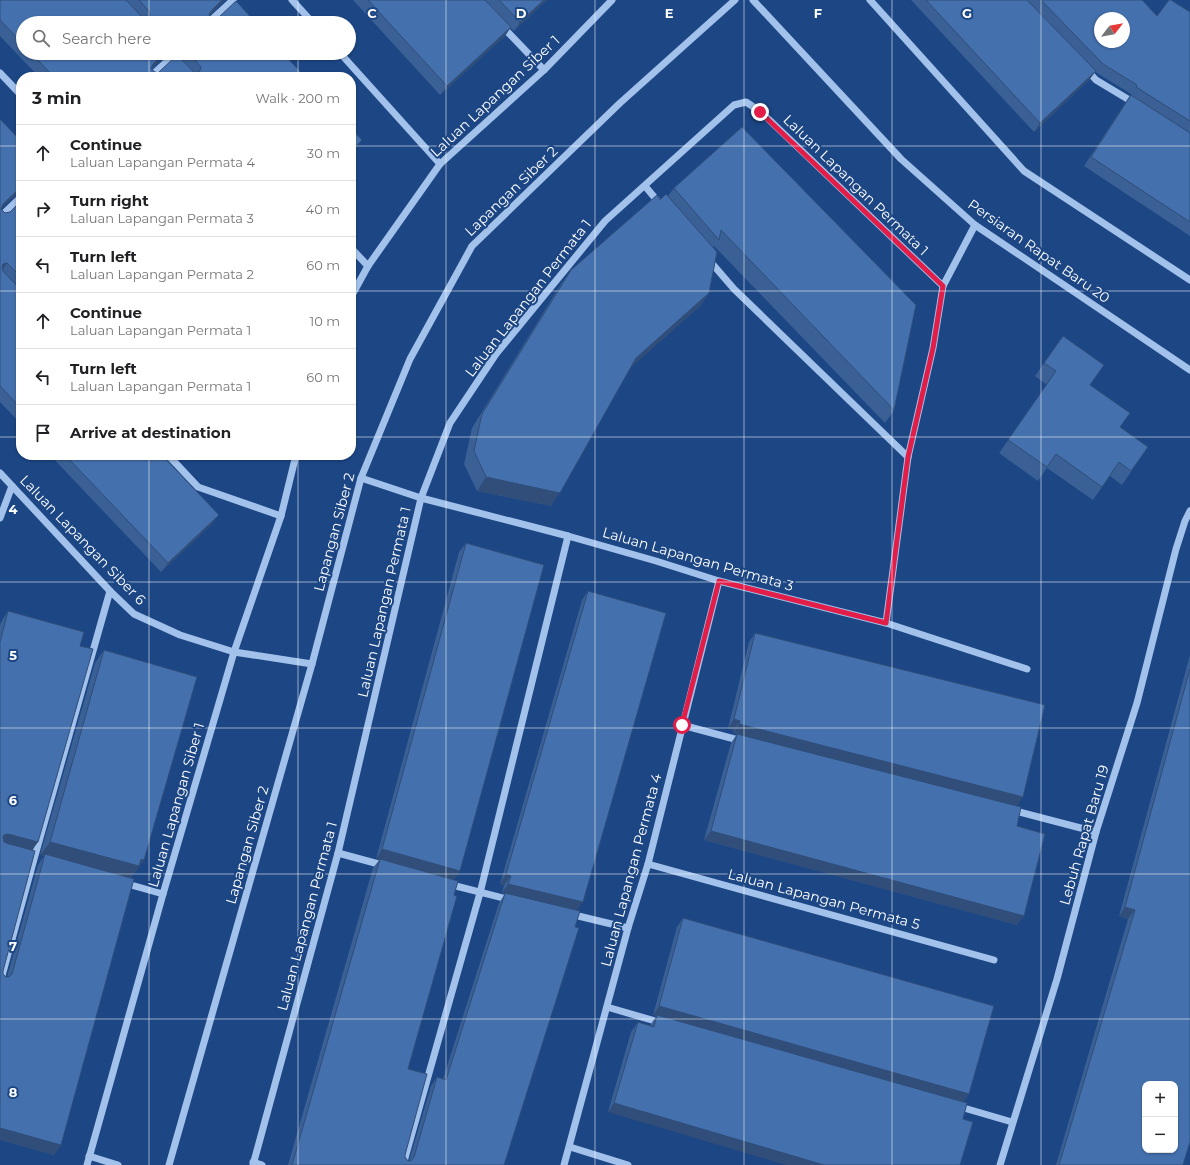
<!DOCTYPE html>
<meta charset="utf-8">
<style>
:root{--surface:#fff;--page:#f2f2f2;--text:#202124;--muted:#757577;--line:#e0e0e0}
body{margin:0;font-family:Montserrat,sans-serif;background:var(--page);color:var(--text)}
.controls{position:absolute;right:12px;bottom:12px;display:grid;overflow:hidden;border-radius:8px;box-shadow:0 1px 3px #0004}
.controls button{width:36px;height:36px;display:grid;place-items:center;padding:0;border:0;border-bottom:1px solid var(--line);background:var(--surface);color:var(--text);font:20px sans-serif}
.compass{position:absolute;left:1094px;top:12px;width:36px;height:36px;border-radius:50%;background:var(--surface);box-shadow:0 1px 3px #0004;rotate:59deg}
.stop{position:absolute;width:12px;height:12px;margin:-9px;border:3px solid #e11d48;border-radius:50%;background:#fff}
.stop.end{background:#e11d48;border-color:#fff;box-shadow:0 1px 4px #0008}
.list{margin:0;padding:0;list-style:none}
h2{display:flex;justify-content:space-between;align-items:center;height:52px;margin:0;padding:0 16px;font-size:17px}
h2 small{font-size:13px;font-weight:400;color:var(--muted)}
.list li{display:grid;grid-template-columns:26px 1fr auto;gap:12px;align-items:center;box-sizing:border-box;height:56px;padding:0 16px;border-top:1px solid var(--line)}
.list b{display:block;font-size:15px;white-space:nowrap}
.list p{margin:0;font-size:13px;white-space:nowrap;color:var(--muted)}
.list em{font-size:13px;font-style:normal;color:var(--muted)}
.icon{flex:none;width:22px;height:22px;fill:none;stroke:currentColor;stroke-width:2;stroke-linecap:round;stroke-linejoin:round}
.map{position:relative;flex:none;width:1190px;height:1165px;overflow:hidden}
.search{position:absolute;background:var(--surface);box-shadow:0 1px 3px #0004;left:16px;top:16px;width:340px;height:44px;display:flex;align-items:center;gap:10px;box-sizing:border-box;padding:0 14px;border-radius:22px;color:var(--muted);font-size:15px}
.panel{position:absolute;background:var(--surface);box-shadow:0 1px 3px #0004;left:16px;top:72px;width:340px;height:388px;border-radius:16px}
.map>svg:first-child{display:block}
</style>
<div class="map">
<svg width="1190" height="1165" viewBox="0 0 1190 1165">
<rect width="100%" height="100%" fill="#1c4684"/>
<g fill="none" stroke-linecap="round" stroke-linejoin="round">
<g stroke="#a2c1eb" stroke-width="7">
<polyline points="292,0 313,23"/>
<polyline points="753,0 901,159 975,225 1190,370"/>
<polyline points="870,0 1024,171 1190,280"/>
<polyline points="208,23 233,0"/>
<polyline points="502,26 544,70"/>
<polyline points="340,53 440,164"/>
<polyline points="1086,69 1096,80 1136,104"/>
<polyline points="0,73 21,95"/>
<polyline points="150,77 176,53"/>
<polyline points="645,186 660,204"/>
<polyline points="0,217 21,197"/>
<polyline points="351,248 368,266"/>
<polyline points="709,260 734,289 908,457"/>
<polyline points="351,297 368,266 440,164 544,70 612,0"/>
<polyline points="168,455 198,487 281,516"/>
<polyline points="0,473 110,591 134,614 180,635 234,652 312,664"/>
<polyline points="361,478 421,498 568,536 656,561 719,581 886,623 1027,669"/>
<polyline points="0,518 12,486"/>
<polyline points="886,623 908,457 933,348 943,286 975,225"/>
<polyline points="682,725 742,741"/>
<polyline points="1012,810 1096,832"/>
<polyline points="338,853 386,866"/>
<polyline points="648,864 994,960"/>
<polyline points="124,883 163,894"/>
<polyline points="448,884 511,900"/>
<polyline points="570,914 628,928"/>
<polyline points="0,983 34,859 110,591"/>
<polyline points="607,1007 662,1023"/>
<polyline points="957,1106 1012,1122"/>
<polyline points="570,1147 628,1165"/>
<polyline points="89,1156 118,1165"/>
<polyline points="253,1162 262,1165"/>
<polyline points="87,1165 163,894 234,652 281,516 296,455"/>
<polyline points="169,1165 312,664 361,478 410,359 472,246 620,103 735,0"/>
<polyline points="253,1165 338,853 421,498 450,423 496,354 605,221 734,105 746,102 761,112 943,286"/>
<polyline points="403,1165 480,893 568,536"/>
<polyline points="564,1165 628,928 648,864 719,581"/>
<polyline points="1000,1165 1057,979 1096,832 1137,703 1176,549 1185,521 1190,511"/>
</g>
</g>
<g fill="#3a6095">
<polygon points="0,0 225,0 210,15 211,18 215,19 256,23 23,23 23,53 167,53 164,57 152,69 155,72 158,73 179,57 181,54 180,53 283,53 305,77 39,77 0,36"/>
<polygon points="353,0 547,0 514,31 510,28 505,36 440,95"/>
<polygon points="911,0 1142,0 1157,16 1190,12 1190,236 1084,166 1131,94 1097,73 1095,72 1089,80 1034,132"/>
<polygon points="0,119 18,193 1,209 5,213 10,212 21,201 21,424 0,402"/>
<polygon points="742,127 894,410 885,423 714,246 713,248 709,293 700,306 630,368 551,506 477,491 464,464 472,428 561,284 571,270 668,196 674,188"/>
<polygon points="1063,336 1090,385 1120,427 1148,447 1122,485 1110,476 1093,500 1047,468 1038,481 999,453 1047,385 1035,376"/>
<polygon points="50,455 162,455 212,524 161,572"/>
<polygon points="466,543 454,880 408,1069 405,1155 405,1157 408,1161 409,1161 431,1086 437,1077 443,1079 499,903 505,894 502,893 504,885 500,884 582,600 588,591 583,902 576,910 504,1165 288,1165 373,868 380,859 376,859 459,552"/>
<polygon points="8,611 80,646 32,850 3,971 3,974 6,977 7,977 38,865 44,856 40,855 95,663 104,650 135,873 134,873 131,878 61,1145 54,1155 0,1140 0,625 1,622"/>
<polygon points="755,633 1017,806 1017,925 704,840 731,743 737,734 733,733 734,730 728,728 749,642"/>
<polygon points="1190,655 1190,1142 1183,1165 1056,1165 1128,919 1119,916"/>
<polygon points="683,918 969,1094 963,1102 608,1112 631,1032 638,1022 650,1026 656,1016 653,1015 677,927"/>
</g>
<g fill="#304e79">
<polygon points="222,0 225,0 223,2 204,20 211,11"/>
<polygon points="544,0 547,0 514,31 520,22"/>
<polygon points="511,27 505,36 440,95 447,86"/>
<polygon points="165,53 167,53 164,57 147,73 153,64"/>
<polygon points="1096,71 1089,80 1034,132 1040,123"/>
<polygon points="362,140 356,149 351,154 351,151"/>
<polygon points="21,187 21,192 18,193 0,210 3,204"/>
<polygon points="7,263 1,272 0,269 3,264"/>
<polygon points="709,293 700,306 626,372 636,358"/>
<polygon points="486,477 560,493 551,506 477,491"/>
<polygon points="219,515 212,524 161,572 168,563"/>
<polygon points="734,719 740,721 734,730 728,728"/>
<polygon points="739,724 1023,797 1017,806 733,733"/>
<polygon points="711,831 1024,916 1017,925 704,840"/>
<polygon points="8,834 38,842 31,852 0,841 4,835"/>
<polygon points="50,842 141,859 144,860 135,873 134,873 130,880 45,854 44,856 40,855"/>
<polygon points="382,849 460,871 454,880 376,859"/>
<polygon points="506,874 511,876 504,885 500,884"/>
<polygon points="508,884 583,902 576,911 502,893"/>
<polygon points="1125,907 1135,910 1128,919 1119,916"/>
<polygon points="659,1006 969,1094 963,1103 653,1015"/>
<polygon points="614,1103 824,1165 786,1165 608,1112"/>
<polygon points="0,1128 61,1145 54,1155 0,1140"/>
</g>
<g fill="#4470ad" stroke="#304e79" fill-rule="evenodd">
<polygon points="0,0 126,0 142,17 144,19 148,18 150,15 149,11 139,0 222,0 211,11 209,15 211,18 215,19 218,18 236,1 256,23 23,23 23,44 0,20"/>
<polygon points="368,0 485,0 511,27 447,86"/>
<polygon points="499,0 544,0 520,22"/>
<polygon points="926,0 1027,0 1096,71 1040,123"/>
<path d="M1041 0H1142L1157 16 1169 0H1171L1190 12V121L1136 87 1137 85 1103 64ZM1100 18H1124V42H1100Z"/>
<polygon points="31,53 165,53 153,64 151,69 155,72 158,73 177,55 195,73 200,71 201,67 189,53 283,53 305,77 54,77"/>
<polygon points="1131,95 1190,133 1190,222 1091,157"/>
<polygon points="0,119 21,141 21,187 3,204 1,209 5,213 10,212 21,201 21,277 7,263 3,264 2,267 3,271 21,290 21,408 0,386"/>
<polygon points="742,127 916,305 894,410 721,230 719,240 674,188"/>
<polygon points="351,128 362,140 351,151"/>
<polygon points="666,194 717,252 709,293 636,358 560,493 486,477 474,451 482,414 571,270 657,195 660,200"/>
<polygon points="1063,336 1104,365 1090,385 1130,413 1120,427 1148,447 1131,471 1119,462 1102,487 1056,454 1047,467 1008,440 1056,371 1044,363"/>
<polygon points="65,455 162,455 219,515 168,563"/>
<polygon points="466,543 544,565 460,871 382,849"/>
<polygon points="588,591 666,613 583,902 508,884 511,876 506,874"/>
<polygon points="8,611 84,632 80,646 93,649 38,842 8,834 4,835 3,837 4,842 6,843 35,851 3,971 3,974 6,977 9,977 12,974 45,854 134,879 61,1145 0,1128 0,642"/>
<polygon points="755,633 1045,705 1023,797 739,724 740,721 734,719"/>
<polygon points="104,650 197,677 144,860 141,859 139,866 50,842"/>
<path d="M1190 669V1142L1183 1165H1059L1135 910 1125 907ZM1145 1084H1175V1150H1145Z"/>
<polygon points="737,734 1021,807 1017,826 1045,834 1024,916 711,831"/>
<polygon points="380,859 458,881 454,895 457,896 408,1069 427,1074 405,1155 405,1157 408,1161 411,1161 414,1157 437,1077 446,1080 505,893 580,911 575,927 579,928 504,1165 292,1165"/>
<polygon points="683,918 994,1006 969,1094 659,1006"/>
<polygon points="657,1015 967,1103 963,1119 973,1122 960,1165 824,1165 614,1103 638,1022 654,1027"/>
</g>
<g fill="none" stroke-linecap="round" stroke-linejoin="round">
<polyline stroke="#e11d48" stroke-width="5" points="682,725 719,581 886,623 908,457 933,348 943,286 760,112"/>
</g>
<path fill="none" stroke="#fff" stroke-width="1" stroke-opacity="0.55" d="M149 0V23M298 0V23M446 0V1165M595 0V1165M744 0V1165M892 0V1165M1041 0V1165M149 53V77M298 53V77M0 146H21M351 146H1190M0 291H21M351 291H1190M0 437H21M351 437H1190M149 455V1165M298 455V1165M0 582H1190M0 728H1190M0 874H1190M0 1019H1190"/>
<g text-anchor="middle" stroke-width="4" stroke-linejoin="round" paint-order="stroke">
<g font-size="14" fill="#fff" stroke="#1c4684">
<text transform="translate(495 96) rotate(-43)" y="5">Laluan Lapangan Siber 1</text>
<text transform="translate(856 185) rotate(44)" y="5">Laluan Lapangan Permata 1</text>
<text transform="translate(511 191) rotate(-44)" y="5">Lapangan Siber 2</text>
<text transform="translate(1039 251) rotate(35)" y="5">Persiaran Rapat Baru 20</text>
<text transform="translate(528 298) rotate(-52)" y="5">Laluan Lapangan Permata 1</text>
<text transform="translate(334 532) rotate(-75)" y="5">Lapangan Siber 2</text>
<text transform="translate(83 540) rotate(46)" y="5">Laluan Lapangan Siber 6</text>
<text transform="translate(698 559) rotate(16)" y="5">Laluan Lapangan Permata 3</text>
<text transform="translate(384 602) rotate(-77)" y="5">Laluan Lapangan Permata 1</text>
<text transform="translate(176 805) rotate(-74)" y="5">Laluan Lapangan Siber 1</text>
<text transform="translate(1084 835) rotate(-74)" y="5">Lebuh Rapat Baru 19</text>
<text transform="translate(247 845) rotate(-74)" y="5">Lapangan Siber 2</text>
<text transform="translate(631 870) rotate(-75)" y="5">Laluan Lapangan Permata 4</text>
<text transform="translate(824 899) rotate(15)" y="5">Laluan Lapangan Permata 5</text>
<text transform="translate(307 916) rotate(-75)" y="5">Laluan Lapangan Permata 1</text>
</g>
</g>
<g font-size="13" text-anchor="middle" font-weight="bold" fill="#fff" stroke="#1c4684" stroke-width="4" stroke-linejoin="round" paint-order="stroke">
<text x="372" y="18">C</text>
<text x="521" y="18">D</text>
<text x="669" y="18">E</text>
<text x="818" y="18">F</text>
<text x="967" y="18">G</text>
<text x="13" y="514">4</text>
<text x="13" y="660">5</text>
<text x="13" y="805">6</text>
<text x="13" y="951">7</text>
<text x="13" y="1097">8</text>
</g>
</svg>
<div class="controls">
<button>+</button>
<button>−</button>
</div>
<svg class="compass" viewBox="-18 -18 36 36"><path d="M0-13l5 13h-10z" fill="#e53935"/><path d="M0 13l5-13h-10z" fill="#757577"/></svg>
<div class="stop" style="left:682px;top:725px"></div>
<div class="stop end" style="left:760px;top:112px"></div>
<div class="search"><svg class="icon" aria-label="search" viewBox="0 0 24 24"><circle cx="10" cy="10" r="6"/><path d="M15 15l6 6"/></svg>Search here</div>
<section class="panel">
<h2>3 min<small>Walk · 200 m</small></h2>
<ul class="list">
<li><svg class="icon" aria-label="ahead" viewBox="0 0 24 24"><path d="M12 20V5M6 11l6-6 6 6"/></svg><div><b>Continue</b><p>Laluan Lapangan Permata 4</p></div><em>30 m</em></li>
<li><svg class="icon" aria-label="right" viewBox="0 0 24 24"><path d="M7 20v-9h11M14 6l5 5-5 5"/></svg><div><b>Turn right</b><p>Laluan Lapangan Permata 3</p></div><em>40 m</em></li>
<li><svg class="icon" aria-label="left" viewBox="0 0 24 24"><path d="M17 20v-9H6M10 6l-5 5 5 5"/></svg><div><b>Turn left</b><p>Laluan Lapangan Permata 2</p></div><em>60 m</em></li>
<li><svg class="icon" aria-label="ahead" viewBox="0 0 24 24"><path d="M12 20V5M6 11l6-6 6 6"/></svg><div><b>Continue</b><p>Laluan Lapangan Permata 1</p></div><em>10 m</em></li>
<li><svg class="icon" aria-label="left" viewBox="0 0 24 24"><path d="M17 20v-9H6M10 6l-5 5 5 5"/></svg><div><b>Turn left</b><p>Laluan Lapangan Permata 1</p></div><em>60 m</em></li>
<li><svg class="icon" aria-label="arrive" viewBox="0 0 24 24"><path d="M6 21V4h12l-3 4 3 4H6"/></svg><div><b>Arrive at destination</b></div></li>
</ul>
</section>
</div>
